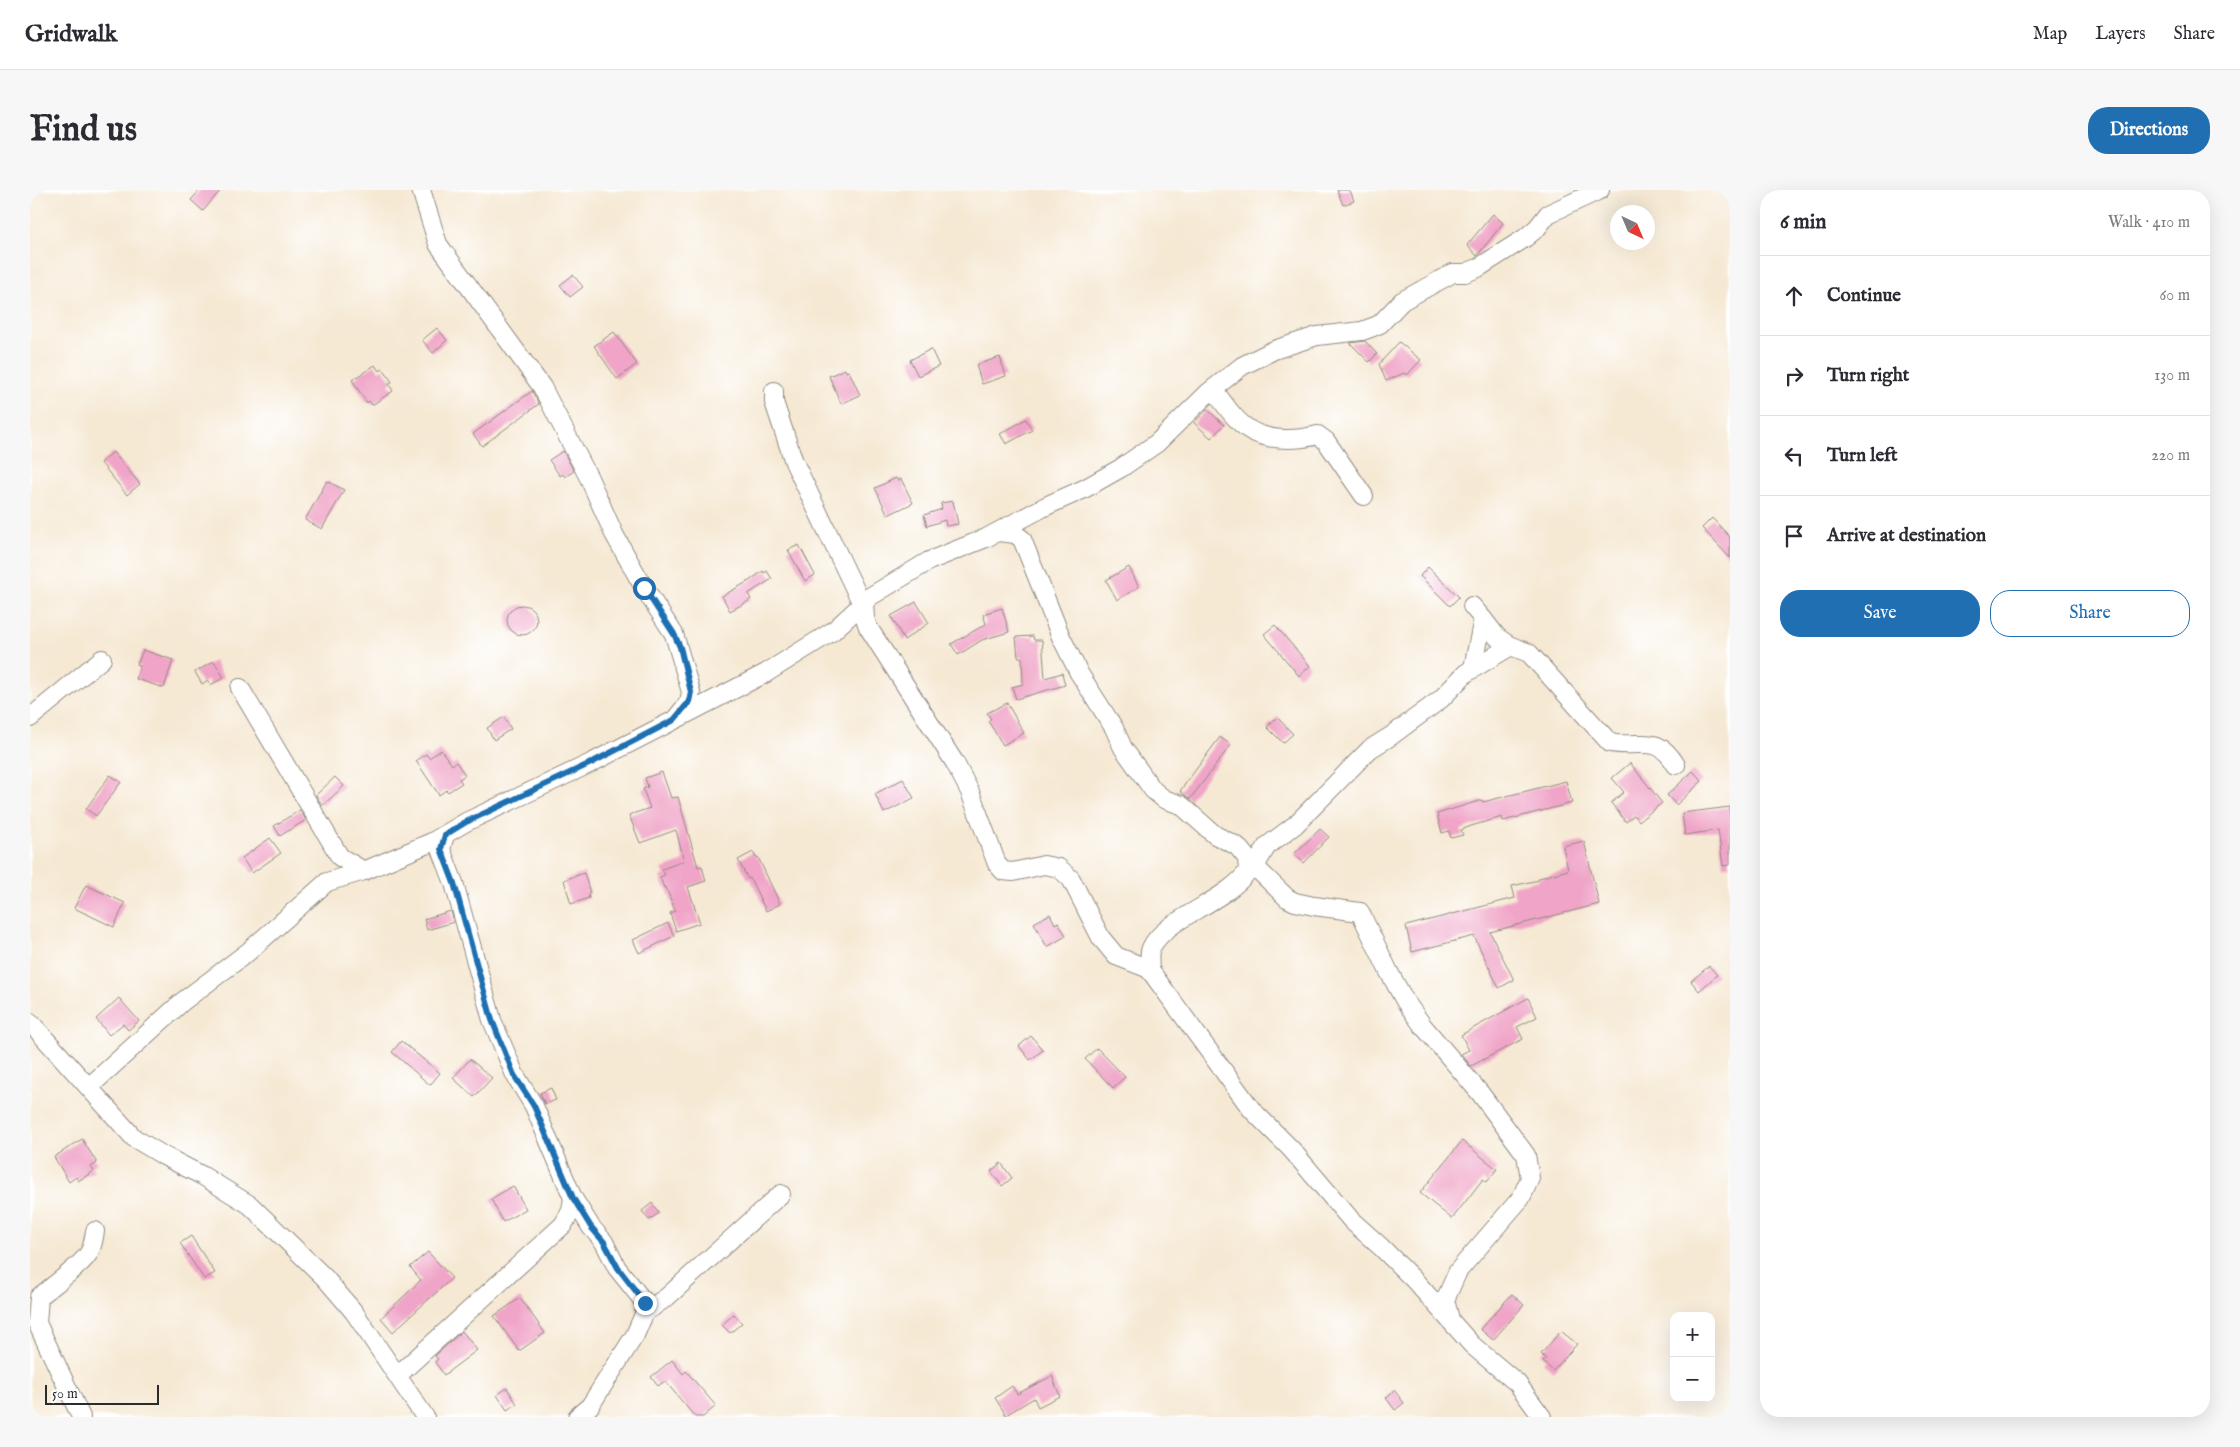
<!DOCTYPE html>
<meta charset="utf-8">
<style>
:root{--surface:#fff;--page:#f7f7f7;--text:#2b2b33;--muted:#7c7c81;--line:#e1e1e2;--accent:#1f6fb2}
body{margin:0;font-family:"IM FELL English",serif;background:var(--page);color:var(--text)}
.controls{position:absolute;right:15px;bottom:15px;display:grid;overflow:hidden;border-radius:10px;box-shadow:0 5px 20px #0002}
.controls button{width:45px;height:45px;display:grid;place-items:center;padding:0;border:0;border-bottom:1px solid var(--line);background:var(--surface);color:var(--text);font:25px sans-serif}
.compass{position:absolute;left:1580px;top:15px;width:45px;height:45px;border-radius:50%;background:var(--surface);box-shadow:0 5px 20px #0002;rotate:136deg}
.scale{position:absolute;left:15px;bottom:12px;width:114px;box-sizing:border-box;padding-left:5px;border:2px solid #2b2b2b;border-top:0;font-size:14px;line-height:18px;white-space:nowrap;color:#2b2b2b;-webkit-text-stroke:4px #fff;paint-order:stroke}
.stop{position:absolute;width:15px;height:15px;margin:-11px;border:4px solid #1f6fb2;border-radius:50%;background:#fff}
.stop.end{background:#1f6fb2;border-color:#fff;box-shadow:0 1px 5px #0008}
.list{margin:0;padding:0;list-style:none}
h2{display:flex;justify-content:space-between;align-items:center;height:65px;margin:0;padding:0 20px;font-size:21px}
h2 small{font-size:16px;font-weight:400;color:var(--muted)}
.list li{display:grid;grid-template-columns:32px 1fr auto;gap:15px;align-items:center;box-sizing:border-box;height:80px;padding:0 20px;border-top:1px solid var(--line)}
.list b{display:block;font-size:19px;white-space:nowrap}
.list em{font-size:16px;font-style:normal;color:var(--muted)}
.actions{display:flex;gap:10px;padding:15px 20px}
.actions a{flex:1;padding:11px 0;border:1px solid var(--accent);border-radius:20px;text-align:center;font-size:18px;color:var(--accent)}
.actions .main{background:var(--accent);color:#fff}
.icon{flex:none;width:28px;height:28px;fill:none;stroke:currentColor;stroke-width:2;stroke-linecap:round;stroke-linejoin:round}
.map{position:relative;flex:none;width:1700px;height:1227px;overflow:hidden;border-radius:20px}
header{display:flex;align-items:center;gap:30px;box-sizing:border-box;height:70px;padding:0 25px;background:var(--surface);border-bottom:1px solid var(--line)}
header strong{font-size:24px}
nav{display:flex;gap:28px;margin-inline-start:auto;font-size:18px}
.intro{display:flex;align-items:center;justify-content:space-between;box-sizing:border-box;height:120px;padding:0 30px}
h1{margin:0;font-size:35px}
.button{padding:12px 22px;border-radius:20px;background:var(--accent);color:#fff;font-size:18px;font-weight:700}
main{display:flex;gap:30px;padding:0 30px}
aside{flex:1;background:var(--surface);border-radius:20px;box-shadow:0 5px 20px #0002}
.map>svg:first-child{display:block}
</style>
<header>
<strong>Gridwalk</strong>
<nav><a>Map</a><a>Layers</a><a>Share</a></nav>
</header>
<div class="intro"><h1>Find us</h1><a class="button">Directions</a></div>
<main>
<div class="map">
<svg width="1700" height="1227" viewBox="0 0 1700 1227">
<rect width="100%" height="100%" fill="#fff"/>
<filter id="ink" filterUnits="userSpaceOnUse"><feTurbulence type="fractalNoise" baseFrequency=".02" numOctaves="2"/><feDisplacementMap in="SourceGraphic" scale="10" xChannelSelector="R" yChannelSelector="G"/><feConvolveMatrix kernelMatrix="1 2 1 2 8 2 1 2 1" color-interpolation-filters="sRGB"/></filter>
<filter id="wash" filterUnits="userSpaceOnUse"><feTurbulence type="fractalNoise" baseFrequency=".0096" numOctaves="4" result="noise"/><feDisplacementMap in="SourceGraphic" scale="20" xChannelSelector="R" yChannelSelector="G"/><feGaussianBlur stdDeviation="1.12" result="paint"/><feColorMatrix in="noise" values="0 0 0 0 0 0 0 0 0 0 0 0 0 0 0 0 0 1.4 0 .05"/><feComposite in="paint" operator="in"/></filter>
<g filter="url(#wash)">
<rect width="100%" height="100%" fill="#f6e9d4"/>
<g id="blocks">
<g fill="#f0a5c8">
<polygon points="170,0 191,0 173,21 161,10"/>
<polygon points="1307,0 1320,0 1324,11 1313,15"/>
<polygon points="1463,24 1473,33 1447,66 1437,55"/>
<polygon points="543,85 553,97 540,107 530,95"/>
<polygon points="407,138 417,150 403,163 392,150"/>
<polygon points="584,142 607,174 587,189 564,156"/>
<polygon points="1335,151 1347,164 1339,172 1320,153"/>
<polygon points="1369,152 1391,170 1377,185 1374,183 1356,191 1349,174"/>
<polygon points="901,159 909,176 888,186 880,170"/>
<polygon points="970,167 976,186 952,194 946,175"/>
<polygon points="345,175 349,181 353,179 362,192 359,194 363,201 342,215 339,211 337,213 322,190"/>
<polygon points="815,179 816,182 819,181 830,205 811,214 799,186"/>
<polygon points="502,201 509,214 452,256 443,244"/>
<polygon points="1177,219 1194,235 1181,248 1164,233"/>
<polygon points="996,229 1002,240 976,254 970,244"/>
<polygon points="533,261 544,281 535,287 533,284 530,286 519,270"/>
<polygon points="83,262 110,294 97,305 71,273"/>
<polygon points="866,288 868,291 871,289 883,313 858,325 845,298"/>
<polygon points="297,291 314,300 292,339 275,330"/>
<polygon points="923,311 928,334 916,336 915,330 897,336 894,325 912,319 911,313"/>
<polygon points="1682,328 1700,347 1700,368 1672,338"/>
<polygon points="769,355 785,385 775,391 758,360"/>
<polygon points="1099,377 1109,397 1087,410 1076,390"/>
<polygon points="1398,377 1429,407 1420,416 1390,386"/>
<polygon points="733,381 734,383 737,381 742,389 718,404 721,409 717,412 700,421 692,406 719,391"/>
<polygon points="886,412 899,433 874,450 861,426"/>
<circle cx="492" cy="430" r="15"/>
<polygon points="972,418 979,442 952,450 928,465 921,454 956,434 953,424"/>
<polygon points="1245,435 1280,476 1269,486 1234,444"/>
<polygon points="1003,446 1004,450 1012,450 1015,488 1032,483 1035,495 986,509 982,497 993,494 992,467 988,467 986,447"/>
<polygon points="113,460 143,470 134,498 106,489 110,476 107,475"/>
<polygon points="184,471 194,488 180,495 178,490 172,494 165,482"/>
<polygon points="977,513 994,543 973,555 958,531 961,529 957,523"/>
<polygon points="474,527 481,539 464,550 457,538"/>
<polygon points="1247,527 1263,544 1253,553 1237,537"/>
<polygon points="1190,547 1201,555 1160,609 1150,601"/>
<polygon points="411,560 422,575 426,572 435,585 429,589 432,593 418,602 416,600 409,605 386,571 396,564 399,568"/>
<polygon points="1600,573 1632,613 1609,631 1604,625 1596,632 1581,613 1594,602 1582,588"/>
<polygon points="1663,581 1672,591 1646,615 1637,605"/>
<polygon points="632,582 641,608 648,607 668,677 672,676 676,691 658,697 670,733 646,741 640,723 645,721 636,697 634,698 630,687 635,685 632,679 654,671 646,640 610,653 599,625 620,618 613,599 618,597 615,588"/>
<polygon points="80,585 91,592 66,626 56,619"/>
<polygon points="305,587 314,596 292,616 286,605"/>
<polygon points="873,589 884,608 854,623 845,604"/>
<polygon points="1536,591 1542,613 1473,631 1472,627 1441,636 1431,640 1433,645 1421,648 1419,641 1412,643 1407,624 1452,610 1453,612"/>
<polygon points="1700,617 1700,675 1693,676 1688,640 1655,645 1652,623"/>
<polygon points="270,620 276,630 250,646 244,636"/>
<polygon points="1290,639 1299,647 1274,673 1264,664"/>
<polygon points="240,648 251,663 222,683 212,668"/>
<polygon points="1554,651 1569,714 1460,742 1484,790 1469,798 1444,746 1382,762 1376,736 1485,708 1482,696 1509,690 1509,688 1538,680 1533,656"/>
<polygon points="723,662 726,668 728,667 750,714 736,721 720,688 718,689 708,670"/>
<polygon points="554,683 560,703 558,703 559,708 541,714 534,690"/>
<polygon points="56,695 95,713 84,737 44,718"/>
<polygon points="421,721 424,732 397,740 394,729"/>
<polygon points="1020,724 1025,734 1028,732 1036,746 1017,757 1004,733"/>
<polygon points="638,733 644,746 609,763 603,750"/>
<polygon points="1679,776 1687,785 1669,801 1661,791"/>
<polygon points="89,808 109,831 98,840 93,834 79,845 66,829"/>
<polygon points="1498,808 1507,827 1487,837 1493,849 1441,876 1431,864 1439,860 1431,845"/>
<polygon points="1001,846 1013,860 1000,870 989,856"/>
<polygon points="371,851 410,883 400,895 362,862"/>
<polygon points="1067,858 1095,887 1083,898 1055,869"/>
<polygon points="440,869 462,888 444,907 423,888"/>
<polygon points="521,898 526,910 515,914 510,903"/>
<polygon points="52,949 67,973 61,977 64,981 48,991 46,987 39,992 24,967"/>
<polygon points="1432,951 1467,979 1457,992 1453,989 1422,1029 1390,1003"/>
<polygon points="971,973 982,988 972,996 961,981"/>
<polygon points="483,996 496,1019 473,1032 461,1009"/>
<polygon points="622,1013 629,1023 619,1030 612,1021"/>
<polygon points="161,1046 185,1083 174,1089 150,1053"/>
<polygon points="398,1062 422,1088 363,1142 351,1128 391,1090 380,1077"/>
<polygon points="1482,1104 1494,1115 1463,1150 1450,1139"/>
<polygon points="490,1108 515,1143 489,1161 464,1126"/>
<polygon points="704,1124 712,1133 700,1143 692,1135"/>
<polygon points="432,1141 447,1160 414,1185 405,1172 408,1169 405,1166"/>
<polygon points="1531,1141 1547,1154 1523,1181 1513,1172 1516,1169 1511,1164"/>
<polygon points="642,1170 653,1184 656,1181 686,1216 673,1227 665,1227 635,1191 628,1196 621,1187"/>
<polygon points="1022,1186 1030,1206 1008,1217 1004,1208 976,1225 965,1208 982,1196 987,1204"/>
<polygon points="477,1198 487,1214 477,1220 467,1205"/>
<polygon points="1364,1200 1374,1213 1365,1220 1356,1208"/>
</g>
</g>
</g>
<g filter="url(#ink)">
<use href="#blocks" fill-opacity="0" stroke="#908a80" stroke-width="1"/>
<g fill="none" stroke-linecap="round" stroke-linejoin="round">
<defs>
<g id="street">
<polyline points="391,0 408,54 512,197 559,288 584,344 614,398 644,444 661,502 659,512 647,527"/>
<path d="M1183 199C1192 210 1201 226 1213 235 1232 252 1265 251 1288 245L1296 251 1334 306"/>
<polyline points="744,201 744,212 764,272 832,414"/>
<polyline points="968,342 985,344 992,349 1031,447 1049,483 1084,538 1093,558 1123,600 1134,609 1151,615 1185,645 1207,656 1222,674 1257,708 1265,712 1284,716 1330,722 1359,782 1375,811 1393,836 1450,903 1496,965 1500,988 1491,1008 1428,1081 1415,1110 1420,1129"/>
<polyline points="834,413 835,428 838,437 925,573 940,602 967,674 973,681 983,682 1014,675 1029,678 1041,689 1071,748 1086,766 1119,779 1222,920 1261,959 1322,1031 1351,1057 1385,1091 1442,1155 1487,1193 1512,1227"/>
<polyline points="1442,416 1453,429 1443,478"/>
<polyline points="1453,429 1467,447 1480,456"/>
<polyline points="210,498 310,667 334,681"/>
<polyline points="0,528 72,469"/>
<polyline points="415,645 411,659 424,693 462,830 485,885 504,916 543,1008 561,1037 574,1052 587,1078 615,1113 622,1118"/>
<path d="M1221 680H1228L1227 673 1237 656 1265 635 1340 559 1361 546 1411 509 1436 483 1481 456 1499 463 1580 553C1612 559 1626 542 1646 575"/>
<path d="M1120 781C1120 773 1118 765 1121 758 1135 728 1196 712 1218 681L1217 668"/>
<polyline points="0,832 104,948 134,966 173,986 220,1015 295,1088 324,1122 395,1227"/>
<polyline points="59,897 152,812 218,762 297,692 334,681 402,652 436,632 561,573 736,483 803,441 841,406 899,371 956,348 1016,316 1054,299 1091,278 1127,253 1179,202 1212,176 1244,160 1287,146 1332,141 1343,137 1350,134 1372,111 1423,83 1435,83 1448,78 1495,48 1507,38 1518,24 1570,0"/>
<polyline points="368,1185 533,1035 541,1021 543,1008"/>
<path d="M51 1227 7 1133 9 1107C22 1096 54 1074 60 1061 63 1055 64 1048 65 1041"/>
<polyline points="547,1227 560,1216 605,1145 615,1122 637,1107 751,1004"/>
</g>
</defs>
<use href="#street" stroke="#908a80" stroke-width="20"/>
<use href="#street" stroke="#fff" stroke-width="18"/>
</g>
</g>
<g fill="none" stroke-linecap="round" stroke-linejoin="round" filter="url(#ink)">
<polyline stroke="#1f6fb2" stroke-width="6" points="614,398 644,444 650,457 661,502 659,512 644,530 561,573 436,632 415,645 411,659 424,693 462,830 484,885 504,916 543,1008 561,1037 574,1052 588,1078 615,1113"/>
</g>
</svg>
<div class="controls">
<button>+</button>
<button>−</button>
</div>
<svg class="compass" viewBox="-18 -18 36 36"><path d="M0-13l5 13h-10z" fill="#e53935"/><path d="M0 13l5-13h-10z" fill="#7c7c81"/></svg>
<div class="scale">50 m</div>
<div class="stop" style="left:614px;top:398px"></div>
<div class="stop end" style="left:615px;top:1113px"></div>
</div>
<aside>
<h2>6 min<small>Walk · 410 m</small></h2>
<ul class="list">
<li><svg class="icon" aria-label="ahead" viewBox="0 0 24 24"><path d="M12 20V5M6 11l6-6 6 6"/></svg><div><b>Continue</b></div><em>60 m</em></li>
<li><svg class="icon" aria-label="right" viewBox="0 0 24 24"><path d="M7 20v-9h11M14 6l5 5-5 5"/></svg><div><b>Turn right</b></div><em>130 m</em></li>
<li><svg class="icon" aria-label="left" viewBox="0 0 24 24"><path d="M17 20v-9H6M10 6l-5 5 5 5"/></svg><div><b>Turn left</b></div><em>220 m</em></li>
<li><svg class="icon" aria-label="arrive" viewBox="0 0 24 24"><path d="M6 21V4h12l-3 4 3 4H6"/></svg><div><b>Arrive at destination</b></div></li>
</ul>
<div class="actions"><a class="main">Save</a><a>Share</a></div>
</aside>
</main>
